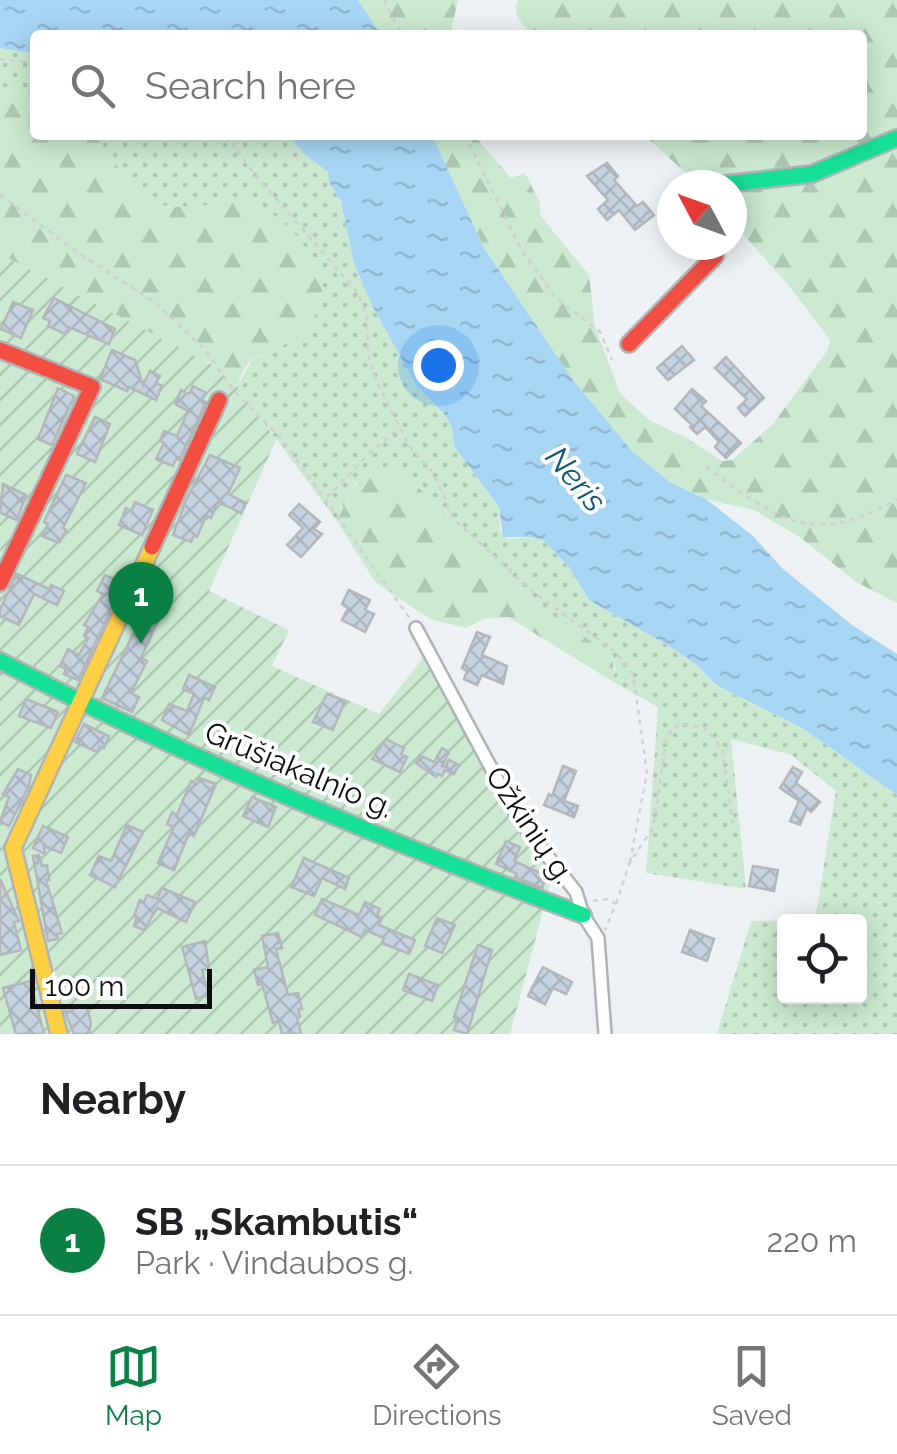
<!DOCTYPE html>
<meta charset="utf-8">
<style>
:root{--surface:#fff;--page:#f6f6f6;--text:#202124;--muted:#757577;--line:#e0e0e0;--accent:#0b8043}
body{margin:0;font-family:Raleway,sans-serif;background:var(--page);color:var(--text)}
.controls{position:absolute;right:30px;bottom:30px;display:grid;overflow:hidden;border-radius:10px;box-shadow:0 5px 25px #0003}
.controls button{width:90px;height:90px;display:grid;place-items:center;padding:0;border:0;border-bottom:2px solid var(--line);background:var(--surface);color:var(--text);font:50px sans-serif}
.compass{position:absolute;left:657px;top:170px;width:90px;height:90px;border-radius:50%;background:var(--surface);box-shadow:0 5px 25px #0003;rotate:311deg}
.scale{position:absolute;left:30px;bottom:25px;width:182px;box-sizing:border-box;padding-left:10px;border:5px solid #0c0e0f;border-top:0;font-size:28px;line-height:35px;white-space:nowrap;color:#0c0e0f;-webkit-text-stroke:8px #fff;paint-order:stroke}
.you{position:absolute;left:438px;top:365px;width:35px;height:35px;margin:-25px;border:8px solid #fff;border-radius:50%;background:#1a73e8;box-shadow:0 0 0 15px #1a73e833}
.badge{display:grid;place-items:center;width:65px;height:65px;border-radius:50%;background:var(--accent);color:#fff;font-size:32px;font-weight:700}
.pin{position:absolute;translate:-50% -82px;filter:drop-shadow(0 2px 5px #0008)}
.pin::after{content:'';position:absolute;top:52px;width:35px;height:30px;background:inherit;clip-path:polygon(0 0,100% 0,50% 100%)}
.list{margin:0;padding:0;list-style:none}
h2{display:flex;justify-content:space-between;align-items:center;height:130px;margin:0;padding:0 40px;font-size:42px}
h2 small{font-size:32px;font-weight:400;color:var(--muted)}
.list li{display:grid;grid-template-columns:65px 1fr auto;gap:30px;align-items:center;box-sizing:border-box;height:150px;padding:0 40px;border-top:2px solid var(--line)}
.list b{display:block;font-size:38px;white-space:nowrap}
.list p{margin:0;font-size:32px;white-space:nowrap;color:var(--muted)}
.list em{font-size:32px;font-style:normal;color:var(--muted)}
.icon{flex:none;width:55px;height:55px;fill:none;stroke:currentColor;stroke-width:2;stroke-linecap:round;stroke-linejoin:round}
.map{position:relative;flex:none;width:897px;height:1034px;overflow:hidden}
.search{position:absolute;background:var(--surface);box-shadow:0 5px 25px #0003;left:30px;right:30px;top:30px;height:110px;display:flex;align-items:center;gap:25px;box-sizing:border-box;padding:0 35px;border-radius:10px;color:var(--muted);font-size:38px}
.sheet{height:280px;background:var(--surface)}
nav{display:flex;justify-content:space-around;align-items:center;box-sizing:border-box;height:140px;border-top:2px solid var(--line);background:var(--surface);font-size:28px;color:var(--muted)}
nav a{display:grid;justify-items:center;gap:5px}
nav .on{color:var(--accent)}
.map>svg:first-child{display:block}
</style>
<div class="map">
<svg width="897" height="1034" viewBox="0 0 897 1034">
<defs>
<pattern id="grass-dots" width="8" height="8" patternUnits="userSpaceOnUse" patternTransform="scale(2.5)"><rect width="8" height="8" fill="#cbead1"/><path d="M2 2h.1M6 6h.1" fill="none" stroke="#adc8b2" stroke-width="1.8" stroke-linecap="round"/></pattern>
<pattern id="forest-firs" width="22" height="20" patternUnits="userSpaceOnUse" patternTransform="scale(2.5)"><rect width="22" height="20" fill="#cbead1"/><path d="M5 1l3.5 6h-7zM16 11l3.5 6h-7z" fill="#adc8b2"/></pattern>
<pattern id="garden-furrows" width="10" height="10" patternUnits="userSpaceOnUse" patternTransform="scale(2.5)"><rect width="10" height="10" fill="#cbead1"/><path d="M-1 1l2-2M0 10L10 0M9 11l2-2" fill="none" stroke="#adc8b2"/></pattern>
<pattern id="water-ripples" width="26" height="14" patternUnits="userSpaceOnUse" patternTransform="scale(2.5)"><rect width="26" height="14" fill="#a7d6f4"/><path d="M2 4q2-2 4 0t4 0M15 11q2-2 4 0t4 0" fill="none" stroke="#8fb6d0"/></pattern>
<pattern id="building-cross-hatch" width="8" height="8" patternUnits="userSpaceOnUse" patternTransform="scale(2.5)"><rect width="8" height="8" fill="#c5d3e0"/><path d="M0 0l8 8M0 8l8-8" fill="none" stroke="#a8b4bf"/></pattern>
</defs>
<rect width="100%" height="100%" fill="#eef1f4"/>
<g fill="url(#grass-dots)" fill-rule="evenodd">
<polygon points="0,48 35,54 35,90 25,88 0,100"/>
<path d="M94 135H288L304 154 328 172 329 182 341 201 373 307 416 385 446 416 452 428 454 446 499 507 500 531 509 539 532 537 543 540 569 567 589 600 669 646 697 665 715 685 804 729 897 795V1034H717L751 921 815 920 836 791 791 755 731 739 746 889 646 873 658 707 610 680 616 668 612 658 517 590 449 522 421 490 355 483 337 521 237 387 252 360 279 348 302 332 319 310 183 207C137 210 119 164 94 135ZM784 922H860V996H784Z"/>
</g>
<g fill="url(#forest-firs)">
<polygon points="358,0 458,0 450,35 381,35"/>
<path d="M518 0H897V603L856 582 801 538 754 510 706 499 671 483 633 452 573 380 484 248 432 135H474L511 178 525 173 540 203V215L589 275 595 327 620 393 649 420 687 438 722 461 732 460 773 424 827 351 830 340 790 287 732 222V185H699L644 135H862V35H533C523 26 511 14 518 0Z"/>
<path d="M26 88 35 90V135H94C116 160 128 193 162 205 177 211 224 201 246 203 282 207 338 272 318 311 309 329 290 343 272 351 266 354 257 356 251 360 244 367 240 379 237 387L214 366 0 254V100Z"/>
<path d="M383 467 397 472 421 490 449 522 517 590 602 649 612 658 615 674 610 680 508 617 483 619 466 628 430 619 375 582 337 521C349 497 355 473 383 467Z"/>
</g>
<polygon fill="url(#garden-furrows)" points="0,254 214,366 237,387 276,440 209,591 289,630 272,666 379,714 423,658 512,818 554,870 510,1034 0,1034"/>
<g fill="url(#water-ripples)">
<polygon points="0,0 358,0 381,35 35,35 35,54 0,48"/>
<polygon points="288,135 432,135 484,248 573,380 633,452 671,483 706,499 753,536 782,568 852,625 897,654 897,795 804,729 716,685 697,665 669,646 589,600 569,567 543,540 532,537 503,537 499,507 454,446 452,428 446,416 416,385 373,307 354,263 341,201 329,182 328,172 304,154"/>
</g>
<g fill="url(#building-cross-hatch)" stroke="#b4b6b9" stroke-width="2.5">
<polygon points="607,163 618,176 614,180 637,206 643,202 654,215 635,230 619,210 607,220 598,209 608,200 587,176"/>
<polygon points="54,298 115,329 109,344 69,327 65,334 48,326 50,321 43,318"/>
<polygon points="13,302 33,310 21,338 1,329"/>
<polygon points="682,346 694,360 668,380 657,368"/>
<polygon points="112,350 135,360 143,385 150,371 160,376 156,383 162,386 156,400 129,387 127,391 100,379"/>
<polygon points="726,357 764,398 745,416 738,408 747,399 715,368"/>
<polygon points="193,386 206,393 202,400 206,402 179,460 176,459 173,466 156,459 164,443 160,441 164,431 177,436 188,411 175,404 181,390 189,394"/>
<polygon points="58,388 74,396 52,445 38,439"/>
<polygon points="692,389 706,401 701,406 741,443 726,458 715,447 719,442 705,427 697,434 690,427 692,425 675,409"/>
<polygon points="95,417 110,424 95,462 77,454"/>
<polygon points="210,455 240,468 228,494 246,503 241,513 218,502 211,518 206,516 197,537 194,535 191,542 173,535 186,500"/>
<polygon points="66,475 86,483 63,528 66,530 60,542 57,542 42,536 48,524 44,522"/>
<polygon points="3,484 26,495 17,520 0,513"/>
<polygon points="135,502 153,510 142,535 119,525 126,508 131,511"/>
<polygon points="299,504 320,522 314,529 322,534 301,557 287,545 303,528 289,515"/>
<polygon points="17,574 49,589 51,585 64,591 57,605 34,594 19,625 0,616 0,609"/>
<polygon points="105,575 123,583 78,680 64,674 66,669 60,666 68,649 79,655 88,638 84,636 88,627 84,625 103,594 97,591"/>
<polygon points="155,583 168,589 154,617 159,619 141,658 147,661 131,693 139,697 132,712 102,698 149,601 145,595 151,584"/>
<polygon points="349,590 370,600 365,610 374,614 365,632 342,620 348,608 342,604"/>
<polygon points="477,632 490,637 482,655 507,666 503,684 482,675 477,685 464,679 467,671 462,668"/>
<polygon points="189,675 215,687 209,700 204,698 189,735 162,720 169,704 187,711 194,694 183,689"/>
<polygon points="327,694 345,701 333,730 313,722"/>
<polygon points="26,699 58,712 51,728 19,716"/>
<polygon points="84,724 109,736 104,748 100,746 97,752 75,742"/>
<polygon points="386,739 404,748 401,754 407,757 400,772 372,759"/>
<polygon points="442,748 449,752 442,766 445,767 449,760 459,765 454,774 445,770 442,776 438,774 436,777 416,763 420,755 434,762"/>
<polygon points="563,766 576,771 564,801 578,806 574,817 544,805 549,794 552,796"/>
<polygon points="793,767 802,772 796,783 820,802 811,812 807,808 800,825 790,821 799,801 780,788"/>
<polygon points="18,769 31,775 29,786 9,826 0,822 9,797 3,794"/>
<polygon points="199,778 216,784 194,836 189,833 174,870 158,863 174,827 167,824 172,812 177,815 191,781 197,784"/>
<polygon points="252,797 276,807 268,827 243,816"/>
<polygon points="127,825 143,832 115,887 90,875 99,856 111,861"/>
<polygon points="43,826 68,837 61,853 44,846 45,854 33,848"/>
<polygon points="506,841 520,847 514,861 547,876 542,888 515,877 517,874 496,864"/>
<polygon points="39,855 42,866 47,865 49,880 46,880 62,933 57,934 58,939 48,941 33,856"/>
<polygon points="304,858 349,878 345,889 322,878 314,896 291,887"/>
<polygon points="753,866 778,870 774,891 749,886"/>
<polygon points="0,879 19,921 14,922 21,950 0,955"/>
<polygon points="162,888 195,902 186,922 157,908 144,930 134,926 137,917 134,916 140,900 144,902 147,895 157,899"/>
<polygon points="322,899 359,915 365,902 380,909 377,915 382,918 379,925 415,940 409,954 382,943 384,938 365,930 362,937 315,915"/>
<polygon points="437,918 455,925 442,953 425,946"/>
<polygon points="690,930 714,939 707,961 682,952"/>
<polygon points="278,933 282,948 276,949 288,995 298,993 302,1009 298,1009 300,1017 297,1017 301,1034 282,1034 279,1021 273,1023 262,984 258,985 254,970 268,967 262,936"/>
<polygon points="205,941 209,968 202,970 209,995 196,999 182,947"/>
<polygon points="478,945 492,950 467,1034 454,1030 458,1018 454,1017"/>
<polygon points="543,967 572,982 566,994 553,988 545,1004 528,996"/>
<polygon points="409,974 438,985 432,1001 403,990"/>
<polygon points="30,981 44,1034 16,1034 3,988"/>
<polygon points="86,1005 91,1023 89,1034 74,1034 65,1012"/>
</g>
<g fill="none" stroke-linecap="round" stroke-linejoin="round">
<defs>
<polyline id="street" points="416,628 519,820 576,892 583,915 598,938 605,1034"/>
<g id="fast">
<polyline points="719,185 812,174 897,138"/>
<path d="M0 661C189 759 384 840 583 915"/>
</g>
<polyline id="slow" points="59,1034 13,848 152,547"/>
<g id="jam">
<polyline points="629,344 715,256 716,245"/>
<polyline points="0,350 92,387 0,583"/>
<polyline points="152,547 219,400"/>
</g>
</defs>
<use href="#street" stroke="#b0b2b4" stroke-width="16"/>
<use href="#fast" stroke="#b0b2b4" stroke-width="20"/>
<use href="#slow" stroke="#b0b2b4" stroke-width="20"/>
<use href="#jam" stroke="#b0b2b4" stroke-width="20"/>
<g stroke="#cfd1d1" stroke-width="2.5" stroke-dasharray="5 5" stroke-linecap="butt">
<polyline points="384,0 402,35"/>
<polyline points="0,59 35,63"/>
<polyline points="226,135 252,171 358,293 367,317 368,355 377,382 410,447 434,474 453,518 533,592 613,650 633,674 647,773 630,862"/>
<polyline points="465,135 520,247 554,296 600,332 612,360"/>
<polyline points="0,195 83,256 156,303 206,351 234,391 282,439 411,620"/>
<path d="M706 467C779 519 810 549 897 499"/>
<polyline points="327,497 369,454 397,430"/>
<polyline points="593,901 608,899 616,904 605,930"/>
<polyline points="616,904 630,862 653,828 667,736 679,724 704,727 722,748 733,825"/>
</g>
<use href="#street" stroke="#fcfdfd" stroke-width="11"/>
<use href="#fast" stroke="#16e098" stroke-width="15"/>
<use href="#slow" stroke="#ffcf43" stroke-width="15"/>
<use href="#jam" stroke="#f24e42" stroke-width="15"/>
</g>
<g text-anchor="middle" stroke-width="8" stroke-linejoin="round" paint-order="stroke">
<g font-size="30" fill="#0c0e0f" stroke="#fff">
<text transform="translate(299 770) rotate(23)" y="10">Grūšiakalnio g.</text>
<text transform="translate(530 825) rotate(56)" y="10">Ožkinių g.</text>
</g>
<g font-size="32" font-style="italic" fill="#157" stroke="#fff">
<text transform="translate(576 479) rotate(50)" y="11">Neris</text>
</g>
</g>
</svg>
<div class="controls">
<button><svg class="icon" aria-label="locate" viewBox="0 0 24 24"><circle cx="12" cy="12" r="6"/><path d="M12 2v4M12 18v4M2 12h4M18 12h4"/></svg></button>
</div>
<svg class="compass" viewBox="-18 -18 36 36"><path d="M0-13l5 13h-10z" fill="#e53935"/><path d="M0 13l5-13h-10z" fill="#757577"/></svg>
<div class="scale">100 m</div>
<div class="you"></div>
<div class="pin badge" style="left:141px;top:644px">1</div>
<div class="search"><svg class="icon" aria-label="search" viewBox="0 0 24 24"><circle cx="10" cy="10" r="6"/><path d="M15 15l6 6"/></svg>Search here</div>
</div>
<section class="sheet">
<h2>Nearby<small></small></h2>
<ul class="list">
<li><span class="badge">1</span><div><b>SB „Skambutis“</b><p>Park · Vindaubos g.</p></div><em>220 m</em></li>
</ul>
</section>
<nav>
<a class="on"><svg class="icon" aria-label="map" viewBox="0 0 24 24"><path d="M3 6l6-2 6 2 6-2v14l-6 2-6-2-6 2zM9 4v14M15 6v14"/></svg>Map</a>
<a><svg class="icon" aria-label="directions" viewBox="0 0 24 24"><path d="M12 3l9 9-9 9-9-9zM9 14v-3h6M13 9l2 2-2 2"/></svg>Directions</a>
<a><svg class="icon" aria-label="saved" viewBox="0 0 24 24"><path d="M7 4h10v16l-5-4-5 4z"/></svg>Saved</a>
</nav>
